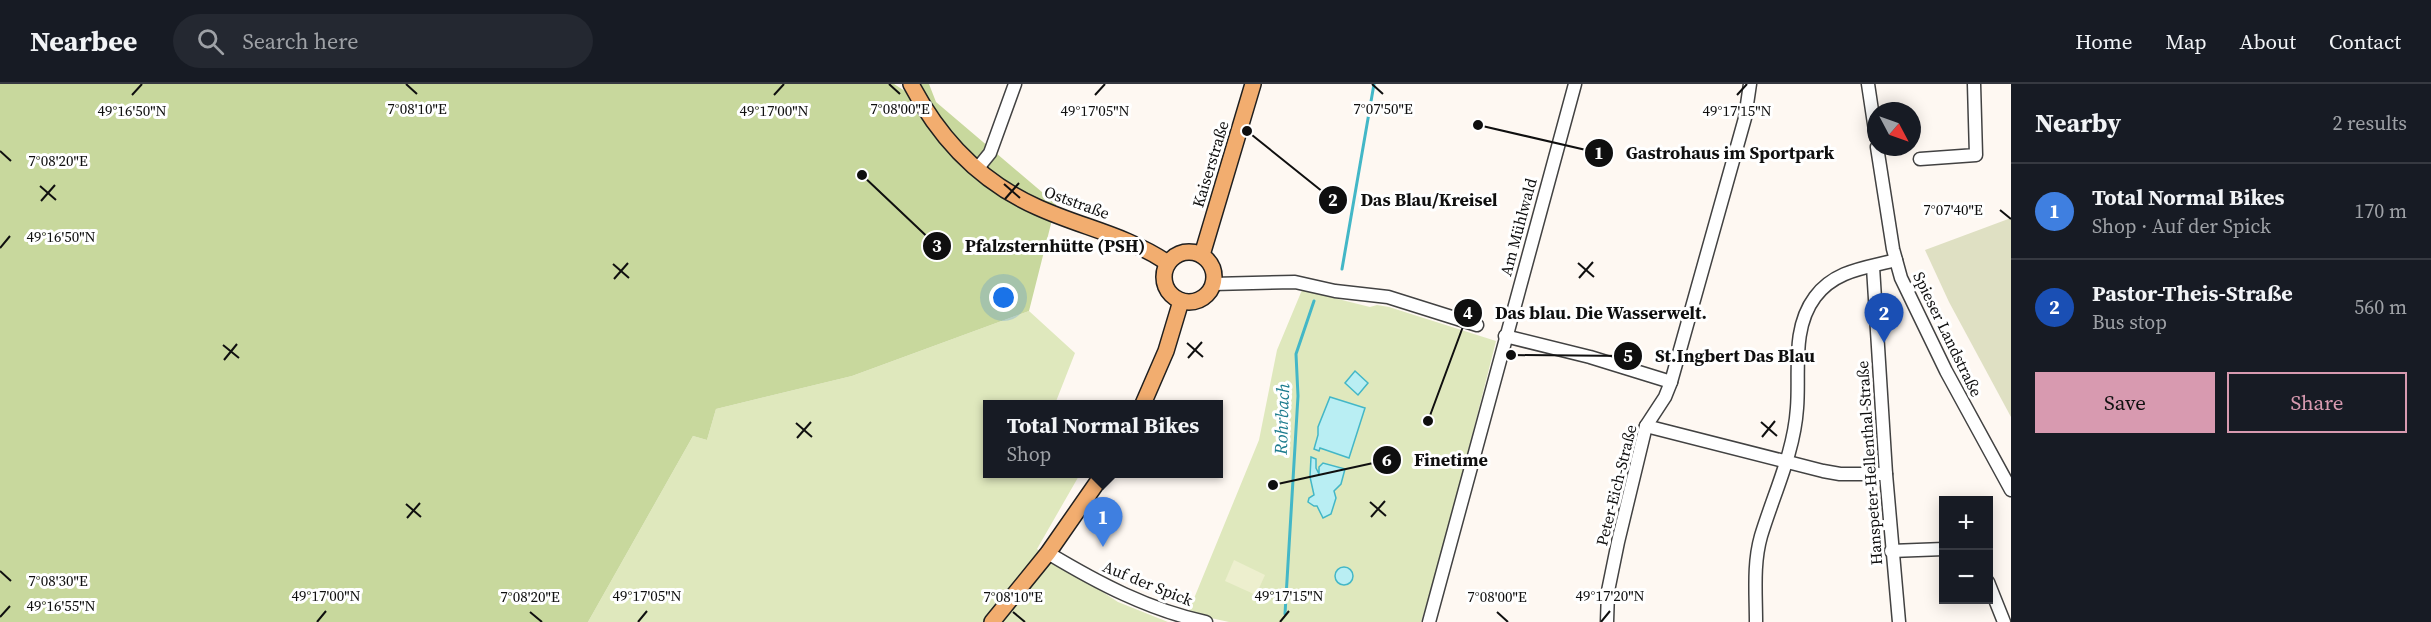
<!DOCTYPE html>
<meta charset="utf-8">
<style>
:root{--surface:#171b24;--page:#242831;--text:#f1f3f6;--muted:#9ea1a6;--line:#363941;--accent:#d89ab0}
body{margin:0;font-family:"Source Serif 4",serif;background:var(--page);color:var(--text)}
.controls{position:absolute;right:18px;bottom:18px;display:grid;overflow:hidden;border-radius:0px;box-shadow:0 3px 15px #0003}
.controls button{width:54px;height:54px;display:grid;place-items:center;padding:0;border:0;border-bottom:2px solid var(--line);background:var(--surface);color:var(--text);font:30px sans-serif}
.compass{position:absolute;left:1867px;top:18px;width:54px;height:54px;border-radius:50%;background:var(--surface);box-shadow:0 3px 15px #0003;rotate:131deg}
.you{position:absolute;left:1004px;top:214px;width:21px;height:21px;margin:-15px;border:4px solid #fff;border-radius:50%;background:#1a73e8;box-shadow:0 0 0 9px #1a73e833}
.badge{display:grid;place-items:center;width:39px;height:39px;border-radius:50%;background:var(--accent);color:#fff;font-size:20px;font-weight:700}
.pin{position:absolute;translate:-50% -50px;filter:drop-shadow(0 2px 3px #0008)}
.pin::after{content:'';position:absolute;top:32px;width:21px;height:18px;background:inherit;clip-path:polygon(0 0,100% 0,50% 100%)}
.popup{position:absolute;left:983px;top:316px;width:240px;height:78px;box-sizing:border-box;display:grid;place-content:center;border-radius:0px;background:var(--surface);filter:drop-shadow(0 2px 4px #0005);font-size:20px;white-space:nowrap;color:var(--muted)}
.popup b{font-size:22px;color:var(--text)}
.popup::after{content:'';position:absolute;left:50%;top:100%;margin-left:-12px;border:12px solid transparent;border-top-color:var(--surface)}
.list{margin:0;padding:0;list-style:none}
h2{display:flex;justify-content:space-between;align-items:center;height:78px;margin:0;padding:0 24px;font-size:26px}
h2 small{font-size:20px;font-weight:400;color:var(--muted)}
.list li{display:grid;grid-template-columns:39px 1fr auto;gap:18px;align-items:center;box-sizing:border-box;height:96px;padding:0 24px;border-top:2px solid var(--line)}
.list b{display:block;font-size:22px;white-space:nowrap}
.list p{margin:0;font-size:20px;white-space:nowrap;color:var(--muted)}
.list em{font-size:20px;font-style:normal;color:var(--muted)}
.actions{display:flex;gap:12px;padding:18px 24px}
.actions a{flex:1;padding:14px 0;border:2px solid var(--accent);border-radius:0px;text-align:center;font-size:21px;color:var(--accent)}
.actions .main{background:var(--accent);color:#111}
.icon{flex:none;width:33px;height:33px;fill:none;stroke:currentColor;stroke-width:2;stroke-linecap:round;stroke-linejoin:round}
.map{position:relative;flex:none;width:2011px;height:538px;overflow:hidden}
header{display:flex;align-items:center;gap:36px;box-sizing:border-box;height:84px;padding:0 30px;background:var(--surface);border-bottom:2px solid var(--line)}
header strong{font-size:28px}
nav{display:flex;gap:33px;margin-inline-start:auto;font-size:21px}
.search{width:420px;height:54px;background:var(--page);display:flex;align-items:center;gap:15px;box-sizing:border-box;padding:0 21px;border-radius:33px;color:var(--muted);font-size:22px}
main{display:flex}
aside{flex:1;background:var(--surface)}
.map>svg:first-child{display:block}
</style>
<header>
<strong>Nearbee</strong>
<div class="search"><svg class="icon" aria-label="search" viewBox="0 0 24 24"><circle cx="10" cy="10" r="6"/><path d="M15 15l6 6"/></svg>Search here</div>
<nav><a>Home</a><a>Map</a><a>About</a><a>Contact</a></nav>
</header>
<main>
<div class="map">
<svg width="2011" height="538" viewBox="0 0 2011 538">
<rect width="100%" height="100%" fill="#fef8f2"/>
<g fill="#dfe8bd">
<polygon points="1302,206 1370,223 1377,221 1389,223 1496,257 1445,459 1421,538 1229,538 1188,529 1259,356 1277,266"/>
<polygon points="1029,227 1075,269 1055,320 988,320 988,390 1080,390 1037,465 1118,518 1168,538 588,538 693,352 707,356 716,325 852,292"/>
</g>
<polygon fill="#c8d89d" points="0,0 894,0 908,9 917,0 929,0 936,18 1056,120 1029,227 852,292 716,325 707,356 693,352 588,538 0,538"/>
<polygon fill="#dfe0c3" points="2011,134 2011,333 1949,218 1925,166"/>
<polygon fill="#edefce" points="1234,476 1265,491 1256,511 1225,497"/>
<g fill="#b9eef3" stroke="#43b7c7" stroke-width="1.5">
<polygon points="1355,287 1368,299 1358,311 1345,299"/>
<polygon points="1330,313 1365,324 1349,374 1320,364 1319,367 1314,365 1318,351 1318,343"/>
<polygon points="1311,373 1316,375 1316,384 1319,390 1319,383 1323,379 1345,385 1341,400 1334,407 1336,414 1331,430 1323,434 1317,422 1314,422 1308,418 1309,414 1314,411 1310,393"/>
<circle cx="1344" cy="492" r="9"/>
</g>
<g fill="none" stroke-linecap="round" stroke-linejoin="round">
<g stroke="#43b7c7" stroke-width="3">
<polyline points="1342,185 1374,0"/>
<polyline points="1285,530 1298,312 1296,270 1314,217"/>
</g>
<defs>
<g id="minor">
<polyline points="1868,0 1876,53"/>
<polyline points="1877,63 1893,165 1901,194 1946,287 2011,406"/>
<polyline points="1920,75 1976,71 1974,0"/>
<polyline points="977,85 990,69 1015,0"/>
<polyline points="1873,183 1886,390 1899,538"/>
<polyline points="1213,200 1295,198 1335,207 1388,213 1477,241"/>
<polyline points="1505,252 1590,273 1671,298"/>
<polyline points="1646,342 1823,387 1840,390 1886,390"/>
<polyline points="1891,467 1944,465"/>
<path d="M1048 469C1098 499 1149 526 1206 538"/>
<polyline points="1988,498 2004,538"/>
<polyline points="1429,538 1575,0"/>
<polyline points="1607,538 1608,507 1618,458 1646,342 1665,313 1671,298 1745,34 1750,0"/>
<path d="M1756 538C1756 509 1753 480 1761 452 1774 409 1794 369 1797 324 1800 288 1791 245 1815 213 1835 186 1866 184 1896 176"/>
</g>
<g id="major">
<path d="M911 0C939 54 981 98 1037 123 1083 144 1124 150 1168 179"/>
<circle cx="1189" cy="193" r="25"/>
<polyline points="1202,171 1253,0"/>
<polyline points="1143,320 1166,267 1181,217"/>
<polyline points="992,538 1048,469 1103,390"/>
</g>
</defs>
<use href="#minor" stroke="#424242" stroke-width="15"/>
<use href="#major" stroke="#202020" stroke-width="18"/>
<use href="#minor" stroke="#fff" stroke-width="12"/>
<use href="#major" stroke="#f2ad6f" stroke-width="15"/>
</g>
<path fill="none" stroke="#0f0f0f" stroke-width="2" d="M406 0 417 10M889 0 900 10M1372 0 1383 10M132 11 142 0M774 11 784 0M1095 11 1105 0M1737 11 1747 0M0 67 11 77M1004 100 1020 114M40 102 56 116M1005 115 1019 99M41 117 55 101M2000 126 2011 135M0 164 10 152M1578 179 1594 193M613 180 629 194M1579 194 1593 178M614 195 628 179M1187 259 1203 273M223 261 239 274M1188 274 1202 258M224 276 237 260M1761 338 1777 352M796 339 812 353M1762 353 1775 337M797 354 811 338M1370 418 1386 432M406 420 421 433M1371 433 1385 417M407 434 420 419M0 487 11 497M530 528 542 538M1013 528 1025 538M1497 528 1508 538M0 533 10 522M317 538 326 527M638 538 647 527M1280 538 1289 527M1601 538 1610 527"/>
<g text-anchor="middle" stroke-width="6" stroke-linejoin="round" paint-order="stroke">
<g font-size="16" fill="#0f0f0f" stroke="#fff">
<text transform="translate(1210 80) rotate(-73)" y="6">Kaiserstraße</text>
<text transform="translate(1077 118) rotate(20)" y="6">Oststraße</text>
<text transform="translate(1518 143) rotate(-75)" y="6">Am Mühlwald</text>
<text transform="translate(1948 250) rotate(64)" y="6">Spieser Landstraße</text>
<text transform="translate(1869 379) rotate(-94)" y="6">Hanspeter-Hellenthal-Straße</text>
<text transform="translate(1616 401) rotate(-76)" y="6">Peter-Eich-Straße</text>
<text transform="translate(1148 499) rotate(22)" y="6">Auf der Spick</text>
</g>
<g font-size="18" font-style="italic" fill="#1d7c8e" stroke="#fff">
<text transform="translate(1282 335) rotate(-88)" y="6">Rohrbach</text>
</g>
</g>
<g font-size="15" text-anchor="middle" fill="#0f0f0f" stroke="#fff" stroke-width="6" stroke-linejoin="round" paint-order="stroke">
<text x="417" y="30">7°08'10"E</text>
<text x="900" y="30">7°08'00"E</text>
<text x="1383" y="30">7°07'50"E</text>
<text x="1095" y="32">49°17'05"N</text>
<text x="132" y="32">49°16'50"N</text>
<text x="774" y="32">49°17'00"N</text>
<text x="1737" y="32">49°17'15"N</text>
<text x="58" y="82">7°08'20"E</text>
<text x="1953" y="131">7°07'40"E</text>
<text x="61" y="158">49°16'50"N</text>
<text x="58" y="502">7°08'30"E</text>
<text x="326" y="517">49°17'00"N</text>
<text x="647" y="517">49°17'05"N</text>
<text x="1289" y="517">49°17'15"N</text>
<text x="1610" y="517">49°17'20"N</text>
<text x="530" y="518">7°08'20"E</text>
<text x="1013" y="518">7°08'10"E</text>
<text x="1497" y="518">7°08'00"E</text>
<text x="61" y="527">49°16'55"N</text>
</g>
<path fill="none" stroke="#0f0f0f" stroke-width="2" d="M1478 41L1599 69M1247 47L1333 116M862 91L937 162M1428 337L1468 229M1511 271L1628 272M1273 401L1387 376"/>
<g fill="#0f0f0f" stroke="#fff" stroke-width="2">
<circle cx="1478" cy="41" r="6"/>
<circle cx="1247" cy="47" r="6"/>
<circle cx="862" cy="91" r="6"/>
<circle cx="1428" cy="337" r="6"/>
<circle cx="1511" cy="271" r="6"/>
<circle cx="1273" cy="401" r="6"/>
<circle cx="1599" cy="69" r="15"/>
<circle cx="1333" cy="116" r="15"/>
<circle cx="937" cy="162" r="15"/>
<circle cx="1468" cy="229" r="15"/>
<circle cx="1628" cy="272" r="15"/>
<circle cx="1387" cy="376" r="15"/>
</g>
<g font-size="18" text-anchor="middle" font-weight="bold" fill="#fff">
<text x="1599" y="75">1</text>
<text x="1333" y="122">2</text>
<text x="937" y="168">3</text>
<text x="1468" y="235">4</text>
<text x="1628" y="278">5</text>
<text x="1387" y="382">6</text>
</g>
<g font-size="18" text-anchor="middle" font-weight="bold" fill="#0f0f0f" stroke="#fff" stroke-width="6" stroke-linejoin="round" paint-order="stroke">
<text x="1730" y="75">Gastrohaus im Sportpark</text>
<text x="1429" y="122">Das Blau/Kreisel</text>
<text x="1055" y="168">Pfalzsternhütte (PSH)</text>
<text x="1601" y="235">Das blau. Die Wasserwelt.</text>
<text x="1735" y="278">St.Ingbert Das Blau</text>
<text x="1451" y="382">Finetime</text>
</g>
</svg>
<div class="controls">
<button>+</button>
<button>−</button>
</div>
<svg class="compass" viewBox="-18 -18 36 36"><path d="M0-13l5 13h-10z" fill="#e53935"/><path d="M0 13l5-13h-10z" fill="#9ea1a6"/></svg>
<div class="you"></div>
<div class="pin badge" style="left:1103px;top:463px;background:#3f7fe0">1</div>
<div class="popup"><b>Total Normal Bikes</b>Shop</div>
<div class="pin badge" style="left:1884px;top:259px;background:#1a4fb4">2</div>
</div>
<aside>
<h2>Nearby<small>2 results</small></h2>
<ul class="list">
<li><span class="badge" style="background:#3f7fe0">1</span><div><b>Total Normal Bikes</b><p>Shop · Auf der Spick</p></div><em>170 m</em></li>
<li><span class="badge" style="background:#1a4fb4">2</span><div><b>Pastor-Theis-Straße</b><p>Bus stop</p></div><em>560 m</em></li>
</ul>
<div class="actions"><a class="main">Save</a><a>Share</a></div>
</aside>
</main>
